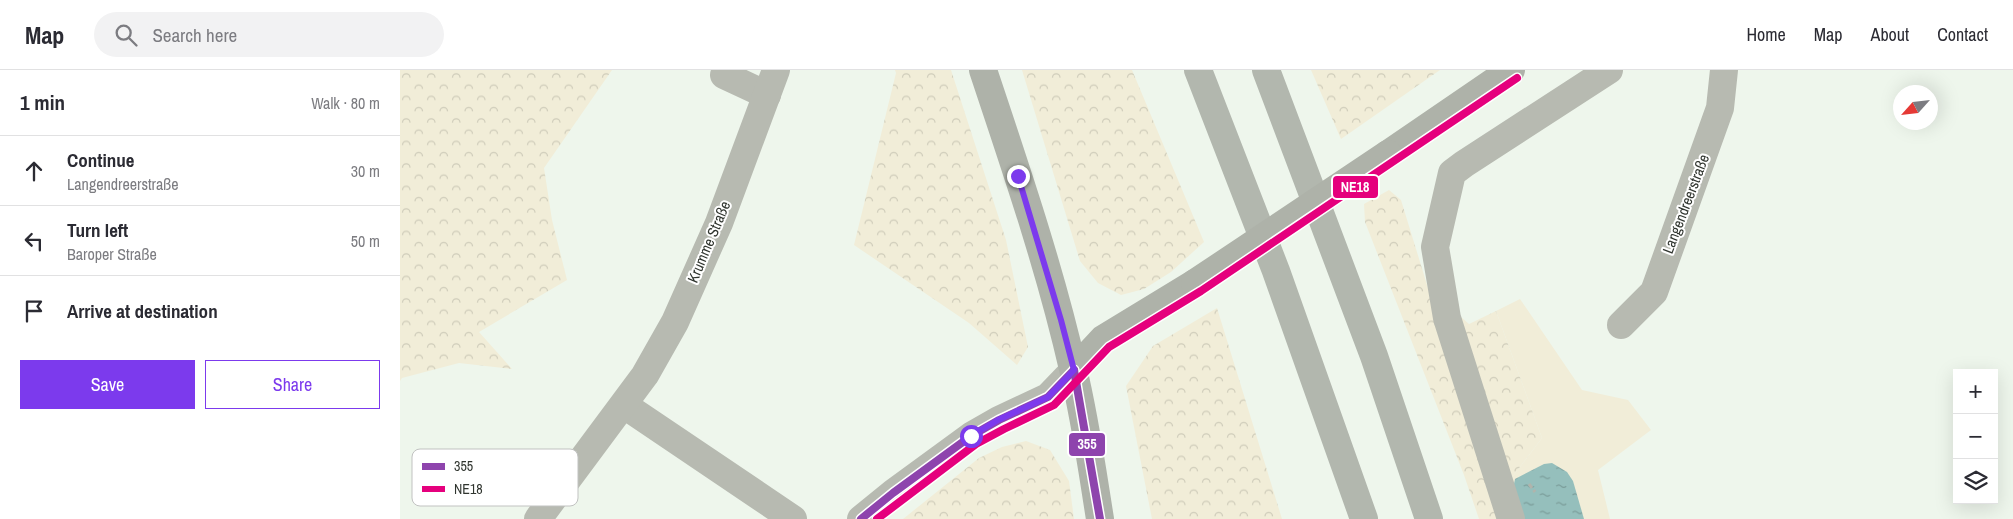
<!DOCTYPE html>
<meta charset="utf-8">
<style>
:root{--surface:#fff;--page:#f2f2f3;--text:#2b2b33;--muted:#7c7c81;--line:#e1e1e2;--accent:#7c3aed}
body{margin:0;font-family:"Archivo Narrow",sans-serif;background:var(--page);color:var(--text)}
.controls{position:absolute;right:15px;bottom:15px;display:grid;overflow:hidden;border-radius:0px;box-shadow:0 5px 20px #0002}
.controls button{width:45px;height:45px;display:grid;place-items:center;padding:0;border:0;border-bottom:1px solid var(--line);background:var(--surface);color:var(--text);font:25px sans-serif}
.compass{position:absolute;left:1493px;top:15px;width:45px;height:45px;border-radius:50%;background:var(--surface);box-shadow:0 5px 20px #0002;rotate:243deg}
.stop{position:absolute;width:15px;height:15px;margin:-11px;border:4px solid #7c3aed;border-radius:50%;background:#fff}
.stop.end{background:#7c3aed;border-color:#fff;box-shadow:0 1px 5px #0008}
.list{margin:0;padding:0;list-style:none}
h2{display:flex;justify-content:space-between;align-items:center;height:65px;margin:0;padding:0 20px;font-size:21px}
h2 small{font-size:16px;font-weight:400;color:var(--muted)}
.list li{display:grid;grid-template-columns:32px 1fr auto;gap:15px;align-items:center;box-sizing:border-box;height:70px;padding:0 20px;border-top:1px solid var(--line)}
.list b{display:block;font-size:19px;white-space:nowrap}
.list p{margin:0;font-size:16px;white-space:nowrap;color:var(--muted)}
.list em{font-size:16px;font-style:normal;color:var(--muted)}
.actions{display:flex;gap:10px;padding:15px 20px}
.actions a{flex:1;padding:11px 0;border:1px solid var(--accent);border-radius:0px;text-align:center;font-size:18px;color:var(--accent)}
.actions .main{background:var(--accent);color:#fff}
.icon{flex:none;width:28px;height:28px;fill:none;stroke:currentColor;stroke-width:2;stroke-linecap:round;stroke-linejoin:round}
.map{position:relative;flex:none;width:1613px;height:449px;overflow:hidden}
header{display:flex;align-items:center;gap:30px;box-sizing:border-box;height:70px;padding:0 25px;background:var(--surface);border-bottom:1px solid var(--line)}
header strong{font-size:24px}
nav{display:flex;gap:28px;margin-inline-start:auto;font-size:18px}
.search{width:350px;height:45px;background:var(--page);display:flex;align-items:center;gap:12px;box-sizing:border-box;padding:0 18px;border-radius:28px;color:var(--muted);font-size:19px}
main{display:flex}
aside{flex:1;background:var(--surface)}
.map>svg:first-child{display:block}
</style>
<header>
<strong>Map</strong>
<div class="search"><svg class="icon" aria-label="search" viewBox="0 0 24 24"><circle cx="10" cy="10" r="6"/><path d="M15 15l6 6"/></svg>Search here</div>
<nav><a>Home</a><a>Map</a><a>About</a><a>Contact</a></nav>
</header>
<main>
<aside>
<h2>1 min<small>Walk · 80 m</small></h2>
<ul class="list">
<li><svg class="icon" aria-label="ahead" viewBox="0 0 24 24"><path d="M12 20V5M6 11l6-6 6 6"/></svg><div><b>Continue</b><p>Langendreerstraße</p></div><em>30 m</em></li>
<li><svg class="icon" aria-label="left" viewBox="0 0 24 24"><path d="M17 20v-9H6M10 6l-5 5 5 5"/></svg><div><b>Turn left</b><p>Baroper Straße</p></div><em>50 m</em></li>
<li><svg class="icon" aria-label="arrive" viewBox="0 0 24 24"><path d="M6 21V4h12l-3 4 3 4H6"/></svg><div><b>Arrive at destination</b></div></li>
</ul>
<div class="actions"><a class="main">Save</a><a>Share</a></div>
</aside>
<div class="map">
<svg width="1613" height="449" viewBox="0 0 1613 449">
<defs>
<pattern id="forest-crowns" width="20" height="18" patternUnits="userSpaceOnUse" patternTransform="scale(1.25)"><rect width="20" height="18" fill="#f1edd8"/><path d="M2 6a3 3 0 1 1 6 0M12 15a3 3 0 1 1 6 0" fill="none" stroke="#cfccba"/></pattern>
<pattern id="water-ripples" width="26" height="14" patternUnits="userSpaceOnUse" patternTransform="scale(1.25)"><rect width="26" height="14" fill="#95bfbc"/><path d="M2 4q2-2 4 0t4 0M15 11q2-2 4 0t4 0" fill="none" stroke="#7a9c99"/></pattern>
</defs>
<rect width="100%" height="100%" fill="#eef6ec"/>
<polygon fill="#f1edd8" points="1120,229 1182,320 1228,330 1251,360 1198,400 1210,449 1117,449 1110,410 1142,368 1096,241"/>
<g fill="url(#forest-crowns)">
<polygon points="0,0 212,0 144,98 152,150 167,210 79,262 112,299 59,293 2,308 0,311"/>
<polygon points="495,0 551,0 606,170 628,277 617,295 569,253 454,175 496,3"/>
<polygon points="622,0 732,0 804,172 771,202 744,219 721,225 698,213 680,191"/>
<polygon points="911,0 1040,0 941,69"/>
<polygon points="989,120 1001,130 1028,218 1069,254 1096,241 1142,368 1110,410 1100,449 1079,449 1064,405 965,152 964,134"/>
<polygon points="817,238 882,449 752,449 726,316 753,276"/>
<polygon points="626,371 650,380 669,411 674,449 503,449 579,388 602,377"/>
</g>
<polygon fill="url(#water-ripples)" points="1152,393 1167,402 1173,411 1184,449 1122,449 1113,419 1115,409 1144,394"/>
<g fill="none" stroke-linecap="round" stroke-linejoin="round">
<polyline stroke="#b0b4ac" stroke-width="3" stroke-dasharray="5 2.5" stroke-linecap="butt" points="1129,414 1135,422"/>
<g stroke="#b7bab1" stroke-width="28">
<polyline points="324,5 367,25"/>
<polyline points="1221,255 1254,222 1320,38 1324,0"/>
<polyline points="224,335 393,449"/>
<polyline points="138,449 245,305 275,252 319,153 376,0"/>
<polyline points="461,449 493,423 571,366 599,350 648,327 674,300"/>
<polyline points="1111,449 1047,248 1035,177 1052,103 1064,94 1209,0"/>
</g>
<g stroke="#aeb2a9" stroke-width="28">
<path d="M583 0C616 99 650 198 673 299 685 348 692 399 700 449"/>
<polyline points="988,84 1111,0"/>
<polyline points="674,300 703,269 795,213"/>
</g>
<g stroke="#b2b7ae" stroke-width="28">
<polyline points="798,0 876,201 964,449"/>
<polyline points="866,0 974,286 1029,449"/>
</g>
<polyline stroke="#aeb2a9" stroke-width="28" points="795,213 988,84"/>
<defs>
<g id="bus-1">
<polyline points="674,300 700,449"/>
<polyline points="461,449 493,423 571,366 599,350 648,327 674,300"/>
</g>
<polyline id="bus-2" points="477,449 576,374 604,359 654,335 709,277 801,221 1117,8"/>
</defs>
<use href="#bus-1" stroke="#fff" stroke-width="11"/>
<use href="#bus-2" stroke="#fff" stroke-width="11"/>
<use href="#bus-1" stroke="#8e44ad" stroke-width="8"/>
<use href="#bus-2" stroke="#e5007d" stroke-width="8"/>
</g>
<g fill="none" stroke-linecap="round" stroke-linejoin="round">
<polyline stroke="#7c3aed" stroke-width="6" points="571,366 598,350 648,327 674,300 661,250 618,106"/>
</g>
<g text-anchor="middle" stroke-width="4" stroke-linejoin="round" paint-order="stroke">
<g font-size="15" fill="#30352f" stroke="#fff">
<text transform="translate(1286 134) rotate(-69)" y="5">Langendreerstraße</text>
<text transform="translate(309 172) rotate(-67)" y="5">Krumme Straße</text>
</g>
</g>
<rect x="12" y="379" width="166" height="57" rx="8" fill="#fff" stroke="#c1c2c1" stroke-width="1"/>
<rect x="22" y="393" width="23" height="7" fill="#8e44ad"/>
<rect x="22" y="416" width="23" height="6" fill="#e5007d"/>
<g font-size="14" fill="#30352f">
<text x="54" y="401">355</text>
<text x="54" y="424">NE18</text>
</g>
<g stroke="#fff" stroke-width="2">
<rect x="932" y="105" width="47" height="24" rx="5" fill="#e5007d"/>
<rect x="668" y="362" width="38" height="25" rx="5" fill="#8e44ad"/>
</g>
<g font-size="14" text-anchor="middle" font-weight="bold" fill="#fff">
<text x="955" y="122">NE18</text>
<text x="687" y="379">355</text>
</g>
</svg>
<div class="controls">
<button>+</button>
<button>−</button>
<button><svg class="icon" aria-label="layers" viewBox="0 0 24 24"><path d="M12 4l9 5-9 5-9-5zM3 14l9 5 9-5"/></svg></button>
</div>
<svg class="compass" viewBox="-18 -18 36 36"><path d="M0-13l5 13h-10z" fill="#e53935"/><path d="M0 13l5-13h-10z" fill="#7c7c81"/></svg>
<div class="stop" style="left:571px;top:366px"></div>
<div class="stop end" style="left:618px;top:106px"></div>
</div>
</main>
